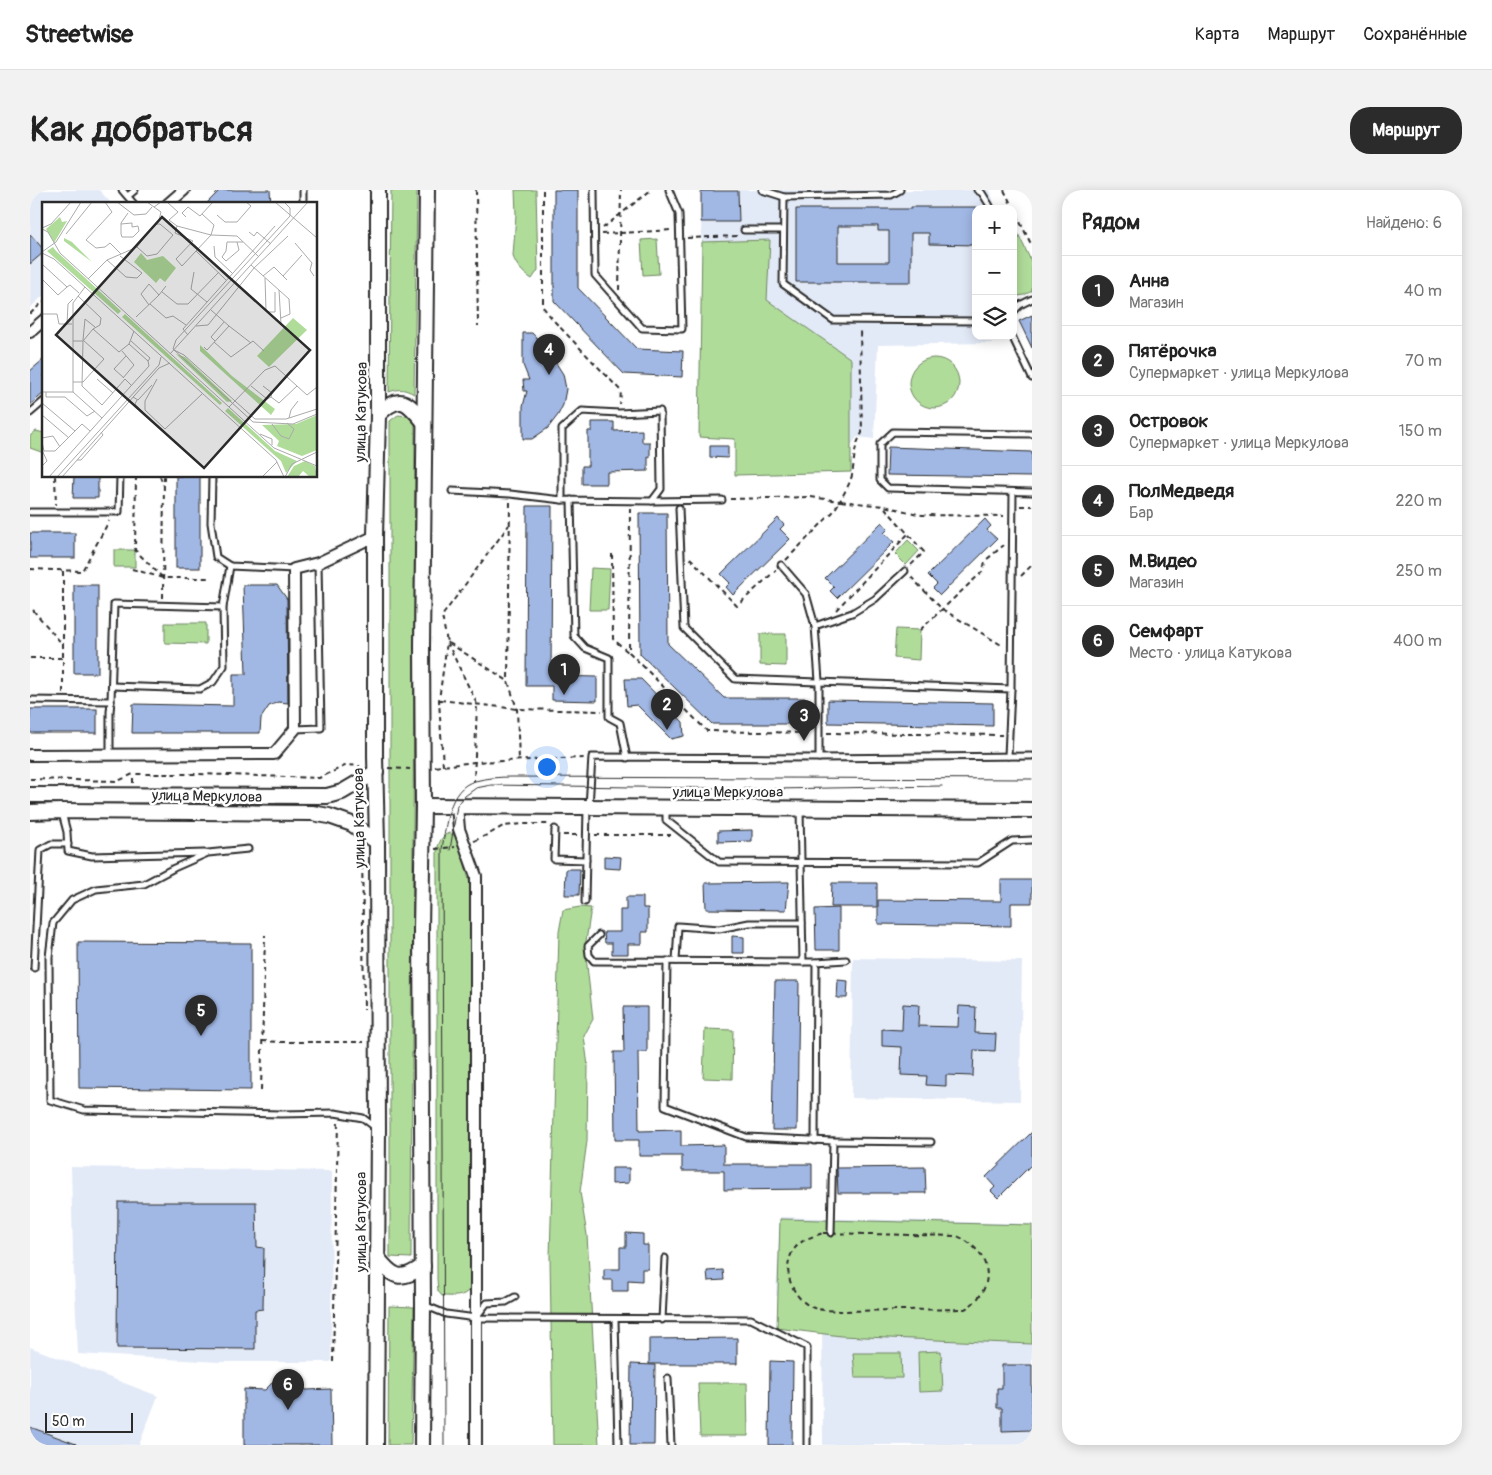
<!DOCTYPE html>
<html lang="ru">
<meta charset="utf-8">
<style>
:root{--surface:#fff;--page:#f2f2f2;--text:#222;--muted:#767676;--line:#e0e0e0;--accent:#2b2b2b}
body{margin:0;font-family:Pangolin,sans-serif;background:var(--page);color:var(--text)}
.controls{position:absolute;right:15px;top:15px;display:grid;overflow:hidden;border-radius:10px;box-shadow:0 2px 12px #0003}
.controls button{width:45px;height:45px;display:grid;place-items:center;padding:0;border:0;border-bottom:1px solid var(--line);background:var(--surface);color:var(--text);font:25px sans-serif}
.scale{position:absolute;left:15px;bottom:12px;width:88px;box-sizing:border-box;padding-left:5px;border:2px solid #2b2b2b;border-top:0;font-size:14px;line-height:18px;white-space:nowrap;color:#2b2b2b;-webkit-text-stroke:4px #fff;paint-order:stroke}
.you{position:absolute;left:516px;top:576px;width:18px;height:18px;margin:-12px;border:4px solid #fff;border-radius:50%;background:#1a73e8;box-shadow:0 0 0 8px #1a73e833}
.badge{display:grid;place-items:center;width:32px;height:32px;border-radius:50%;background:var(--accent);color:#fff;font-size:16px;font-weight:700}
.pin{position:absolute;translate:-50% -41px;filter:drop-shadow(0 1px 2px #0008)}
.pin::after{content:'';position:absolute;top:26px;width:18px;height:15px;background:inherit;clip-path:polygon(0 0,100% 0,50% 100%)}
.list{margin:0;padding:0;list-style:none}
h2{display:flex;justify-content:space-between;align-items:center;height:65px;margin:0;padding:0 20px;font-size:21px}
h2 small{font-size:16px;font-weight:400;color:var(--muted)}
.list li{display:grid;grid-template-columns:32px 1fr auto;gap:15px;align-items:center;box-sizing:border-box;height:70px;padding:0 20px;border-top:1px solid var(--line)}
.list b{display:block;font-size:19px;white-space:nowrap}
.list p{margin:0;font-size:16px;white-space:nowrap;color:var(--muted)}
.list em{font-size:16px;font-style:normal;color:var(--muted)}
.icon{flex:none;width:28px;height:28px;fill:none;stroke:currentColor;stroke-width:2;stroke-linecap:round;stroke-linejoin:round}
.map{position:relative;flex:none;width:1002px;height:1255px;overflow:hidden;border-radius:20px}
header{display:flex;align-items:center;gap:30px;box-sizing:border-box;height:70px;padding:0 25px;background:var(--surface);border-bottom:1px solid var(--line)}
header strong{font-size:24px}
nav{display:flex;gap:28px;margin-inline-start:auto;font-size:18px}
.intro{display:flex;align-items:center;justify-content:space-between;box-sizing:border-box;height:120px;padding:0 30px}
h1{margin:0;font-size:35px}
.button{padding:12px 22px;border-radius:20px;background:var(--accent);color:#fff;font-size:18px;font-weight:700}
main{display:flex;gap:30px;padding:0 30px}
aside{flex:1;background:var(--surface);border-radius:20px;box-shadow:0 2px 12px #0003}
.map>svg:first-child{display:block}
</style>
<header>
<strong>Streetwise</strong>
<nav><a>Карта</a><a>Маршрут</a><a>Сохранённые</a></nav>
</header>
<div class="intro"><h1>Как добраться</h1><a class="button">Маршрут</a></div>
<main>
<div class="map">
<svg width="1002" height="1255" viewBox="0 0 1002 1255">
<rect width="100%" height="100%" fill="#fff"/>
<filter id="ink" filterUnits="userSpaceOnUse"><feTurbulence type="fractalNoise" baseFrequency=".02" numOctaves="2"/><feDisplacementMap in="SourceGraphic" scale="10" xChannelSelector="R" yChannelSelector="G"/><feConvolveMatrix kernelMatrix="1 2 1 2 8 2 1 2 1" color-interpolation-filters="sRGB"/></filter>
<g filter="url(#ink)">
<g fill="#e3eaf7">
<polygon points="0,0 69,0 82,14 14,14 14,105 0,118"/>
<polygon points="708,0 960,0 966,19 946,19 946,146 973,146 961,153 848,155 844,249 827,247 821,256 821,282 705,285 705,249 669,247 672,52 671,32 709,32"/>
<polygon points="823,768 992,771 990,911 821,908"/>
<polygon points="41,977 302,981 301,1172 189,1172 48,1164 43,1065"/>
<polygon points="750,1027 1002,1034 1002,1255 793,1255 792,1142 746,1105"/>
<polygon points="0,1157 128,1206 109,1255 0,1255"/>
</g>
<g fill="#b0dc9a" stroke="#6e8462">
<path d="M361 0H387L384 204C375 199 370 198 359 202Z"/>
<path d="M485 0H506L508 80 502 89C493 83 486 76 483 66L486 24Z"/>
<polygon points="983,33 1002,73 1002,101 994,105 983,107"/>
<polygon points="627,49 629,84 613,85 611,50"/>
<polygon points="740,50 737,110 821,169 821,282 705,285 705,249 669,247 672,52"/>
<circle cx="904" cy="193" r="25"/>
<polygon points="368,225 377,226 385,233 381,1068 360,1067 360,231"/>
<polygon points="6,241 14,243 14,263 0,258 0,246"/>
<polygon points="878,350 889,361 876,375 865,364"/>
<rect x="84" y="360" width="21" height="17"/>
<polygon points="561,378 580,379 578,420 559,420"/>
<polygon points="135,433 176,433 176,454 135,453"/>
<polygon points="866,439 890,440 889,470 864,468"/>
<polygon points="730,444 756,444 756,476 730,475"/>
<path d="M419 643 428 647 440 694V1099C433 1108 423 1106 412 1106L408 1101 407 1089V659C410 652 411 646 419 643Z"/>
<polygon points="550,717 561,718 555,758 563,829 554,846 558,876 557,951 550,1002 557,1045 569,1255 523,1255 520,1067 529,742 533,720"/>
<polygon points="675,839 703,840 702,889 673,888"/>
<polygon points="750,1029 1002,1035 1002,1154 811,1146 747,1138"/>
<polygon points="359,1116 384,1117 381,1255 358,1255"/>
<polygon points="911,1161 913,1201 889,1202 888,1162"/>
<polygon points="823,1163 871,1163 872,1188 825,1188"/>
<polygon points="668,1193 717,1193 718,1246 670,1246"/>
</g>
<g fill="#a1b8e5" stroke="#2b2b2b" fill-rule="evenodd">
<polygon points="190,0 240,0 241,14 176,14"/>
<polygon points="524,0 548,0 548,98 607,159 653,161 652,187 594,184 524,111"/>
<polygon points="671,1 708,1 709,32 671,32"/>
<path d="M881 17H946V55L899 54V43H881V92H766V19H881ZM808 36H848V41H859V72H808Z"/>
<polygon points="0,44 14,60 14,62 0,74"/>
<polygon points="1002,125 1002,158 989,131"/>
<polygon points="493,143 502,143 517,159 533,184 536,199 533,215 528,225 518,238 502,249 493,249 493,216 497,201 494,201 493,190 499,190 493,175"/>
<polygon points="14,169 14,203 0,215 0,181"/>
<polygon points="562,232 584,232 584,241 612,240 612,252 620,252 620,268 618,267 618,281 577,282 577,294 552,294 552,276 558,276 558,241 562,241"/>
<polygon points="680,256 698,256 698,268 680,267"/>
<polygon points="858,257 1002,262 1002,287 857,285"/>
<polygon points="44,286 68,286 68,308 43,308"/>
<rect x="146" y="286" width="24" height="92"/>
<polygon points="497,316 522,316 521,486 567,487 567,511 522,510 522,496 496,496"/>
<polygon points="609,323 637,323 638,454 694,508 776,508 777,534 682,534 610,464"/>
<polygon points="748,328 754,335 750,339 760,349 703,405 696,397 700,393 691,384"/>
<polygon points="955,329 961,336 957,340 967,349 910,405 903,398 907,394 898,385"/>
<polygon points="852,332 858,339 854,343 864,352 807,408 800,401 804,397 795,388"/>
<rect x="0" y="343" width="45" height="25"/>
<rect x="44" y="395" width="24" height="88"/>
<polygon points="213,395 247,395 257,409 258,513 248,512 239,516 231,528 230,543 102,543 103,514 203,516 203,484 216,484"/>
<polygon points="595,489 611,489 653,532 654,546 641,549 607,515 597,516"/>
<polygon points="798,510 963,513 963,536 798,533"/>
<rect x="0" y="519" width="67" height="24"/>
<polygon points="722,640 722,651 688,652 688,641"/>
<polygon points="574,666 591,667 590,679 574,678"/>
<polygon points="536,679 550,679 549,705 535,705"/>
<polygon points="971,690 1002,690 1002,713 981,713 981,736 848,734 848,710 971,711"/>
<polygon points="759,692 756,720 676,719 675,693"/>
<polygon points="802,693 847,693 847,717 801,717"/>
<polygon points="596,707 613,707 613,718 618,718 618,742 612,742 612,754 598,754 598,764 582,764 582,753 575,753 574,742 590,742 590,720 596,720"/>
<polygon points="809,718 809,760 786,760 785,719"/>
<polygon points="702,746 714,747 714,763 702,763"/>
<polygon points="48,752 221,753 221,900 49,898"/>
<polygon points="808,790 818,791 817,808 807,808"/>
<polygon points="745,791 769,791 767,940 742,940"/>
<polygon points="873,814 889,815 888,836 928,837 929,816 946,817 945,843 966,844 965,861 944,860 943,886 916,885 916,896 896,895 897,886 871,885 872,857 852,856 852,839 872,840"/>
<polygon points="593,817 617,817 617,862 608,862 609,941 651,940 651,956 694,955 694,974 782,974 782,999 694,1000 694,981 652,981 652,966 609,966 609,950 585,950 584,862 594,862"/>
<polygon points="1002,942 1002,974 968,1008 961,1001 965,997 956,987"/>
<polygon points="895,977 896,1003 808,1003 807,978"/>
<polygon points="582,978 599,978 599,993 582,994"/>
<polygon points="88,1012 226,1012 227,1057 234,1058 233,1119 225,1120 225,1159 87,1158"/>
<polygon points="596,1043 613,1044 613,1055 618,1055 618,1079 612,1079 612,1091 598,1090 598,1101 582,1101 582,1090 574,1090 574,1079 590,1079 590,1057 596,1057"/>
<polygon points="693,1080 694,1090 678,1091 677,1081"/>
<polygon points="707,1148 707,1174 619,1174 619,1149"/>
<polygon points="740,1171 763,1172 762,1255 739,1255"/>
<polygon points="601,1174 625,1175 624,1255 600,1255"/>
<polygon points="972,1175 1002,1175 1002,1240 972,1241 972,1218 967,1218 967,1198 972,1198"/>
<polygon points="251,1184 259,1193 262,1190 268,1197 271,1194 276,1200 301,1199 302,1255 214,1255 214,1199 235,1200"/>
<polygon points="0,1237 46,1254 46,1255 0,1255"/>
</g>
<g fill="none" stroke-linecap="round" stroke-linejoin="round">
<defs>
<g id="lane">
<polyline points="92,0 104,14"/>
<polyline points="273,0 273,14"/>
<polyline points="564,0 565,85 612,138 652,139 649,24 639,0"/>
<polyline points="732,0 754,7 861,5 870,0"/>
<polyline points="947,0 952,3 960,16 960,19"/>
<polyline points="98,6 105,0"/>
<polyline points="754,7 753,94 803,130 946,131"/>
<polyline points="714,40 753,40"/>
<polyline points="983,122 990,115 1002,109"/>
<polyline points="982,146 1002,188"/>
<polyline points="0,223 14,211"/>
<polyline points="1002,244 863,242 850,254 850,290 858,298 1002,302"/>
<polyline points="182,286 181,333 186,367 200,376 264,379"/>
<polyline points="422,301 480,304 532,310 622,311"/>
<polyline points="532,310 532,239 552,221 589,223 630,221 631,299 622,311 692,310"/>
<polyline points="541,310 544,446 555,458 579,468 579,527 590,533 597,568"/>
<polyline points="649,318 654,438 705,489 981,499"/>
<polyline points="0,322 89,322 90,286"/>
<polyline points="751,375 776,404 785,436"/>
<polyline points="82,496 170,499 183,492 194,476 193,417 200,376"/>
<polyline points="0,510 81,511 80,522 80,565"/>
<polyline points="81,511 84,414 193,417"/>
<polyline points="265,539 291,538 288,373"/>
<polyline points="978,566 981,499 983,302"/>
<polyline points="789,568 789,491 785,436 822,423 845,409 875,381"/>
<polyline points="559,617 562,567 789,568 1002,566"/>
<polyline points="636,618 636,630 689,672 948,673 982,651 1002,650"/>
<polyline points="32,623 37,642 38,661 62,666 175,663"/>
<polyline points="525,639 524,669 556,670"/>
<polyline points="218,659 178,663 144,678 114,694 66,699 42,710 23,733 19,767 20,910 54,920 251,924 305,923 333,928 346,938"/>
<polyline points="555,712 557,618"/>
<polyline points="569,745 558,756 559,765 564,771 773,772 770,619"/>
<polyline points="637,771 635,916 716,947 803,951 801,1043"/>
<polyline points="646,771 648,736 689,739 719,733 772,733"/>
<polyline points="773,772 786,772 785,951"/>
<polyline points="786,772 816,770"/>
<polyline points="4,778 10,660 21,654 38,654"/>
<polyline points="803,951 901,952"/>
<polyline points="394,1115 416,1124 446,1128 721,1129 777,1157 777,1255"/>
<polyline points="447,1126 457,1113 476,1112 485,1107"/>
<polyline points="585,1129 588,1255"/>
<polyline points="632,1130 635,1068"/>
<polyline points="638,1188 641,1255"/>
</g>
<g id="street">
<polyline points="138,14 154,0"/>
<polyline points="0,142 14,130"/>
<polyline points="0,565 244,564 265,539 264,379 288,373 345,346"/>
<polyline points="427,616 429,639 446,686 446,1255"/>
</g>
<g id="secondary">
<path d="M348 225C370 203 377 211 394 232"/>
<polyline points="0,605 297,606 312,602 346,582"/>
<polyline points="393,616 1002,620"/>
<polyline points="0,622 31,621 282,623 299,626 322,634 347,652"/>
<path d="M347 1067C363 1088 371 1092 393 1076"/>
<polyline points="346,1255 348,939 347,652 345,566 345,346 348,225 348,0"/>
<polyline points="392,1255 393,1115 391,739 393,616 392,456 397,0"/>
</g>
</defs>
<use href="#lane" stroke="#2b2b2b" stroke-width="9"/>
<use href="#street" stroke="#2b2b2b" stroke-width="14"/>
<use href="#secondary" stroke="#2b2b2b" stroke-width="18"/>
<g stroke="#2b2b2b" stroke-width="2" stroke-dasharray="5 4" stroke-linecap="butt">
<polyline points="446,0 448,136"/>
<polyline points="513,0 513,117 525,132 591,201 590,214"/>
<polyline points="974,0 1002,56"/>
<polyline points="573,38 621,0"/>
<polyline points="572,44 642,40"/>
<polyline points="657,48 708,46"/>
<polyline points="589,100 591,0"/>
<polyline points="0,124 14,111"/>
<polyline points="25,286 26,315"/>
<polyline points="106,286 105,360 133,388"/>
<polyline points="130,286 133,295"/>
<path d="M700 309 781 307 810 311C814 303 820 294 822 285 825 269 823 258 832 243L830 139"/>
<polyline points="480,312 478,491 487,519 489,570"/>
<polyline points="990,316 1002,316"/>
<polyline points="600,318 599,462 677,541 782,543"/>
<polyline points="855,318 894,362 881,375"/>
<polyline points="582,364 583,449 598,462"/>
<polyline points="660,368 707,416 746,380"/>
<polyline points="756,370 803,322 810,311 854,316 892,325 974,326"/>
<polyline points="0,379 52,381 79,331"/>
<polyline points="102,379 133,388 178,388"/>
<polyline points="991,386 1002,375"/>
<polyline points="881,387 912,419 973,456"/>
<polyline points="133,408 134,286"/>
<polyline points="3,420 33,455"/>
<polyline points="806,420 878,344"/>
<polyline points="890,440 952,382 956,370 974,355"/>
<polyline points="417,452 447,514 444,591"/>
<polyline points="419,453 478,491"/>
<polyline points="0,468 33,468"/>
<polyline points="33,503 33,380"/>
<polyline points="410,510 487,519 572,521"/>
<polyline points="797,543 972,545"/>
<polyline points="413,576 409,510 417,452 412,426 479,335"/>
<polyline points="405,577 444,572 555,568"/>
<polyline points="358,578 380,579"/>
<polyline points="0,589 88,591 103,584 168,584 289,588 317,575 330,576"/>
<polyline points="103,593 103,584"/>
<polyline points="533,645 548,645"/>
<polyline points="565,645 641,645"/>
<polyline points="444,651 461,643 473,636 494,634 518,634"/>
<polyline points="332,657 334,820"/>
<polyline points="405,659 425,657"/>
<polyline points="232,851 252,852 334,852"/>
<polyline points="231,900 235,745"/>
<path d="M793 1043 927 1046C961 1061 969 1098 935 1119L811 1121C803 1120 793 1121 784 1118 760 1109 748 1072 769 1054 776 1048 784 1046 793 1043Z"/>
<polyline points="303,1172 308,931"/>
</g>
<use href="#lane" stroke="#fff" stroke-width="5"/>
<use href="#street" stroke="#fff" stroke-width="10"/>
<use href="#secondary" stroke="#fff" stroke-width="14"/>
<g stroke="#2b2b2b" stroke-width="1">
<polyline points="420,660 427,616 435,606 446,598 461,595 745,599 912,596"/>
<path d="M414 1255 412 659C416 636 418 598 445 591 457 588 469 587 481 587L1002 589"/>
</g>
</g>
</g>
<g text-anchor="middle" stroke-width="5" stroke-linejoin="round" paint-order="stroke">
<g font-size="15" fill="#2b2b2b" stroke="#fff">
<text transform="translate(331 222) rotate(-89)" y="5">улица Катукова</text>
<text x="698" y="607">улица Меркулова</text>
<text transform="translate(177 606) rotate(1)" y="5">улица Меркулова</text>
<text transform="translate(329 628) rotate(-91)" y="5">улица Катукова</text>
<text transform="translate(331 1032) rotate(-90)" y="5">улица Катукова</text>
</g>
</g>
<g transform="translate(12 12)">
<rect width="275" height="275" fill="#fff"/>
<path d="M18 15 20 20 25 19 12 41 4 27ZM22 36 30 40 50 60 22 39ZM11 45 14 49 79 109 76 112 5 49ZM99 51 105 58 121 54 134 66 123 80 118 76 114 81 92 60ZM83 112 180 201 178 203 80 115ZM251 116 265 128 227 165 215 154ZM158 143 190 174 233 207 229 213 158 149ZM134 152 143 155 190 199 185 200ZM186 206 233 249 255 259 244 271 239 259 183 209ZM275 213V248L260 254 235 244 237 239 220 223 254 222ZM263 259 273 264 275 275H268L261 269 256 275H245L252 264Z" fill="#b0dc9a"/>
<path fill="none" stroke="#aaa" stroke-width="1" d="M75 0 92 13 104 12 110 5M105 0 112 5 119 0M125 0 136 10 127 18 135 24 169 33 195 34 217 55M233 0 275 36M242 0 248 6V14L134 138 131 147 211 220 251 222 275 212M112 5 119 10 117 18M175 13 183 20H195L209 4 204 0M144 15 140 11 146 5 158 14 171 0M79 22 90 21V25L96 24 97 29 91 35H80L79 32V21L86 11M135 24 133 31 151 39 134 57 140 64 169 33 172 23 160 12M0 26 9 22 29 0M0 27 6 30 18 51 232 246 275 264M207 30 212 34 215 30 229 42M24 32 50 0M195 40 197 48 184 59 180 55 184 49 185 40H201M253 41 270 61 268 68 272 74M172 44 173 55 190 71M154 49 184 78M0 50 14 40 39 0M0 51 12 57 234 258 242 275M79 52 95 45 113 22H118L131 33 115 52 105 54 95 45M65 58 84 75 95 76 100 71 78 54M0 62 25 85 28 83 37 91M209 63 247 97 248 112 239 116M152 70 149 87 165 100M221 74 232 65 245 78M241 74 260 53M223 76 224 108 227 110H233V90M0 77 16 93 25 85M46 77 65 58 79 52 68 41 63 45 54 46 44 38 70 10 63 0M237 88 239 122M120 90 135 102H146L177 70M36 94 59 116 58 123 51 127 77 150 87 142 92 129M108 102 124 116 131 114 144 123M107 103 99 92 107 82 117 93 124 84M0 112H15L17 122H30M94 115 117 93M25 122 26 102 31 97M154 124 166 123 212 66 246 34M187 124 209 141M146 133 141 127 233 24M31 139H41L51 127M41 139 40 184 60 203 83 177 89 183M89 139 108 156 106 159M173 139 169 135 182 120M172 140 189 155 211 139 222 149M162 145 165 148 187 124 169 108M132 148 142 153 213 217H244L275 207M80 149 92 163 81 176M128 152 266 0M82 176 72 167 84 154M55 177 71 191M115 177 103 199V208L123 227 160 192M31 180H41L62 157 41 138 43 117 53 125M209 184 225 197 229 195 237 201 255 184 265 193 275 185M221 184 230 191 229 195M0 190H31M4 190V195H23L45 214 53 209M91 195 96 198 110 183M95 198 93 202 106 215M0 201 33 229M187 205 223 168 233 164 255 184M0 213 27 236M60 216 107 164 106 159 87 142M247 216 249 208 256 199M230 222 239 234 247 237 252 227 245 221M218 232 230 237V243M0 236 11 234 18 245M0 240 2 249H13L40 222 48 229M35 258H39L61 233 59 230M0 264 5 259 0 248M7 275 60 216 31 190V101L43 85M15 275 117 163 119 155M20 275 117 166 128 161M220 275 235 260M243 275 250 262 275 250"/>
<path fill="#2b2b2b" fill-opacity="0.15" stroke="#2b2b2b" stroke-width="2.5" d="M120 15 268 148 162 266 14 133Z"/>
<rect width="275" height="275" fill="none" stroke="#2b2b2b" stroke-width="2.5"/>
</g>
</svg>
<div class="controls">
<button>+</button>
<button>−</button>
<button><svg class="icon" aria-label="layers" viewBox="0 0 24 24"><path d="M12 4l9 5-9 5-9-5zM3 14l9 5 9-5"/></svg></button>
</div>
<div class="scale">50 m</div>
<div class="you"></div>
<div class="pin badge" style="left:534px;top:505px">1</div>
<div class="pin badge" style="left:637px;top:540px">2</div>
<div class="pin badge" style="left:774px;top:551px">3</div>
<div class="pin badge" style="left:519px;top:185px">4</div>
<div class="pin badge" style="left:171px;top:846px">5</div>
<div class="pin badge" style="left:258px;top:1220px">6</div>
</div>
<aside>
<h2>Рядом<small>Найдено: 6</small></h2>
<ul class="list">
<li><span class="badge">1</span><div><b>Анна</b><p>Магазин</p></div><em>40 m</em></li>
<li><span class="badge">2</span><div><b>Пятёрочка</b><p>Супермаркет · улица Меркулова</p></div><em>70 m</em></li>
<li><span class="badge">3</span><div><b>Островок</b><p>Супермаркет · улица Меркулова</p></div><em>150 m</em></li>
<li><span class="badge">4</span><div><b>ПолМедведя</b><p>Бар</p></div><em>220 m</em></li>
<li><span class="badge">5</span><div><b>М.Видео</b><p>Магазин</p></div><em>250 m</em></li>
<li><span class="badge">6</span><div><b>Семфарт</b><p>Место · улица Катукова</p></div><em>400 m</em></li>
</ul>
</aside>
</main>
